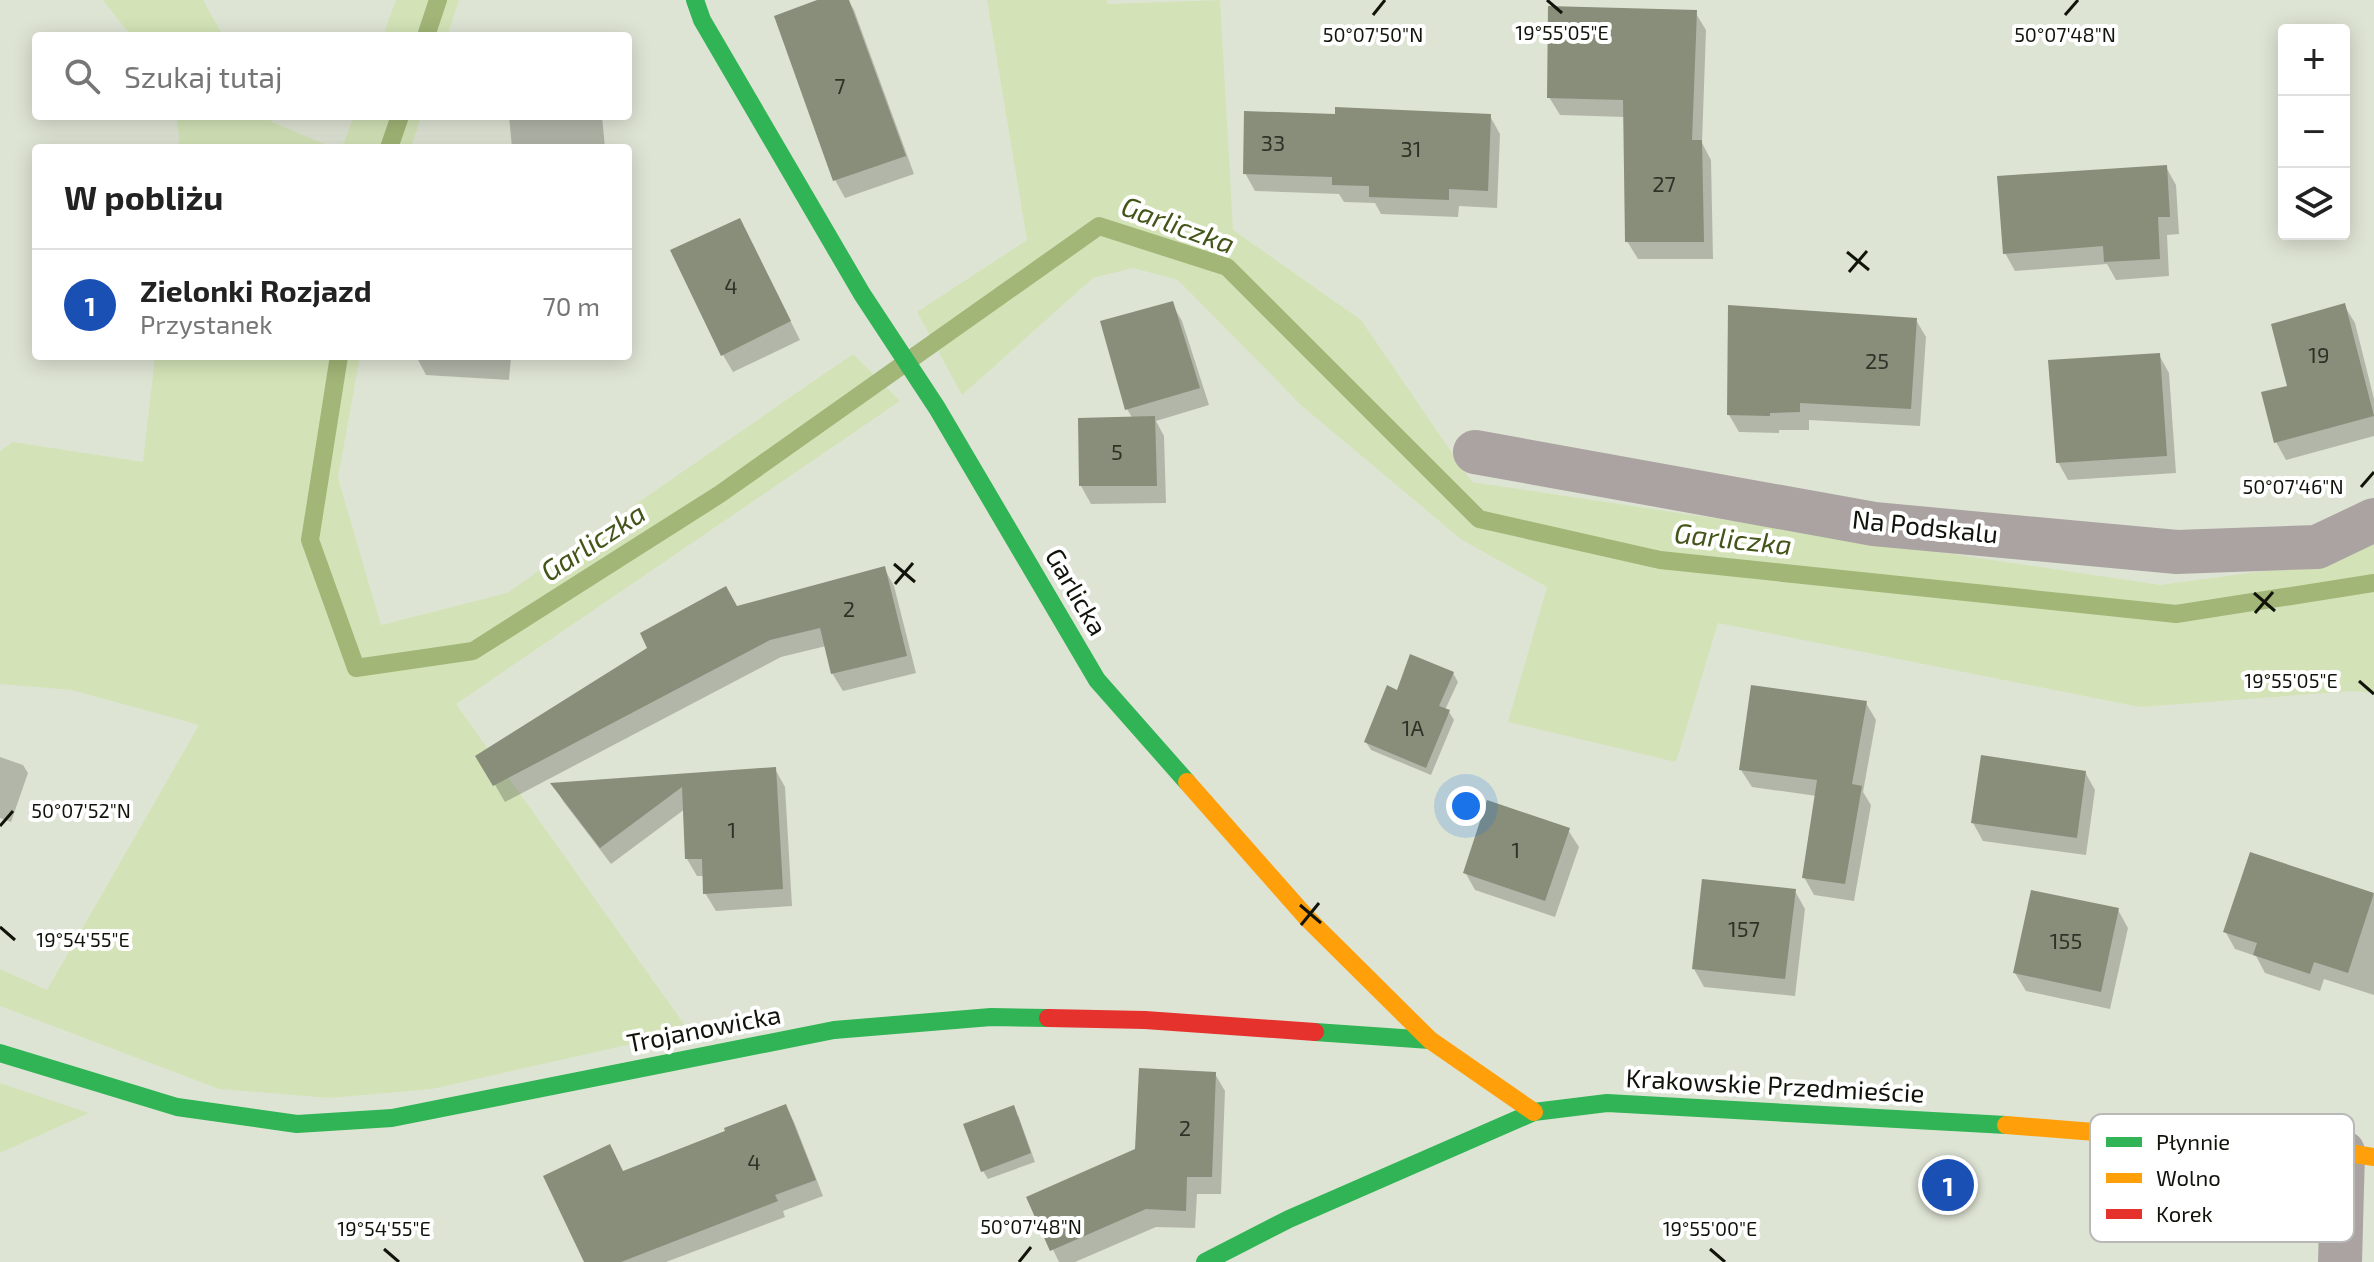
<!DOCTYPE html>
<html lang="pl">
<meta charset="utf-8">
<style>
:root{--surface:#fff;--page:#f2f2f2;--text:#222;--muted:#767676;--line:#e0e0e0;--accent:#595d51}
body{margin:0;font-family:"Exo 2",sans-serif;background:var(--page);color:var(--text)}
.controls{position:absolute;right:24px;top:24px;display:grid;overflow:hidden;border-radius:8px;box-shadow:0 4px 20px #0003}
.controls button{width:72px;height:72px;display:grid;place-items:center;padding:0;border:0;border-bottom:2px solid var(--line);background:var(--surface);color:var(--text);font:40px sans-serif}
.you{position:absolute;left:1466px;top:806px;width:28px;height:28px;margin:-20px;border:6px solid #fff;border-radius:50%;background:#1a73e8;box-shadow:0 0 0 12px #1a73e833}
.badge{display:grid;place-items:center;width:52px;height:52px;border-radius:50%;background:var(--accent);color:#fff;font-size:26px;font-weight:700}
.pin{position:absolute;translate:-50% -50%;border:4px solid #fff;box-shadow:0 2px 8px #0006}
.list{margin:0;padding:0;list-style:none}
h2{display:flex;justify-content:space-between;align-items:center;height:104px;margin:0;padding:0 32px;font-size:34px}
h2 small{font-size:26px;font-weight:400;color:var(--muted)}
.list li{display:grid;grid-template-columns:52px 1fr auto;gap:24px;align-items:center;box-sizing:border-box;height:112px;padding:0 32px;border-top:2px solid var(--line)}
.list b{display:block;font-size:30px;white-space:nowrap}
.list p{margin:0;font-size:26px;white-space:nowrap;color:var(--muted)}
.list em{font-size:26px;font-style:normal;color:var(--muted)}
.icon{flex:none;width:44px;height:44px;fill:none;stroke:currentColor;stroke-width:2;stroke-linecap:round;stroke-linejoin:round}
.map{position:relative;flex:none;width:2374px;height:1262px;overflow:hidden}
.search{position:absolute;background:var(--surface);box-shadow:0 4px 20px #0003;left:32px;top:32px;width:600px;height:88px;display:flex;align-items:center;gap:20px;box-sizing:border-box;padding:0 28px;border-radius:8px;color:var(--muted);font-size:30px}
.panel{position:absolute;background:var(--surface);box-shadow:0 4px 20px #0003;left:32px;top:144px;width:600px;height:216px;border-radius:8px}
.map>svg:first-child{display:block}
</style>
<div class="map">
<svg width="2374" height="1262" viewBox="0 0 2374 1262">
<rect width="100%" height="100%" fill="#dee4d4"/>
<g fill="#d3e3b7">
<polygon points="103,0 203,0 223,36 131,36"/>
<polygon points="396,0 459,0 447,36 383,36"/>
<polygon points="987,0 1107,0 1108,4 1220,0 1233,230 1361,320 1472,482 2160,585 2324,563 2374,540 2374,693 2354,691 2140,707 1718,623 1676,762 1508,722 1547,587 1462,540 1302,406 1178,280 1133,268 1093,278 962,395 917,312 1027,240"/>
<polygon points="176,116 268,116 272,122 334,148 178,148 179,136"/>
<polygon points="354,116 421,116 411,148 342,148"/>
<polygon points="853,354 900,401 456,704 689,1031 432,1089 330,1098 219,1089 0,1006 0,969 47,990 199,725 72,690 0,684 0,451 13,442 143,462 155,356 360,356 338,478 381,625 507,593"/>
<polygon points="0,1083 89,1113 0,1153"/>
</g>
<g fill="#0003">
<polygon points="823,0 848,0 854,10 914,174 845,198 835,180"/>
<polygon points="1695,12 1706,30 1702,143 1711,160 1713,259 1638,259 1627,241 1626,117 1560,115 1549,97"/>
<polygon points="509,116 602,116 605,148 512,148"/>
<polygon points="1490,116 1500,134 1497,208 1459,206 1458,217 1381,214 1375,203 1344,202 1339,194 1255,191 1245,173"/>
<polygon points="2166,167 2176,185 2179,234 2167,235 2169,276 2116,280 2107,264 2015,271 2005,253"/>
<polygon points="749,238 800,340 733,372 723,355"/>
<polygon points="1172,304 1182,321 1209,405 1156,421 1164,436 1166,503 1091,504 1081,486 1133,419 1127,409"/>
<polygon points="2344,305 2355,323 2374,399 2374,436 2286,460 2276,442 2290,387"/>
<polygon points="1916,320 1926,337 1920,426 1809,420 1809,430 1779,430 1779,433 1739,432 1729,415"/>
<polygon points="2159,355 2169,373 2176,473 2068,480 2058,462"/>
<polygon points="416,356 511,356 509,380 426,375"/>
<polygon points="884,568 894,586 916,673 843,691 832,673 826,646 781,657 505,802 478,756 736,608"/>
<polygon points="1453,673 1458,682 1445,710 1449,712 1454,720 1431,775 1371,750 1366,742 1398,693"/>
<polygon points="1866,703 1876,720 1863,792 1871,805 1854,901 1814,895 1804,877 1817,796 1752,787 1741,770"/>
<polygon points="0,757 23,765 28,773 11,822 0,818"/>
<polygon points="775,769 785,787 792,906 716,911 705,893 704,876 697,876 687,859 685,809 611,864 563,801 554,785"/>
<polygon points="2085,772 2095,790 2086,855 1983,841 1973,823"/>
<polygon points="1568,830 1579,847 1555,917 1475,890 1465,872"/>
<polygon points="2251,854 2374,895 2374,995 2324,979 2320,991 2265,973 2256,956 2235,949 2225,931"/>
<polygon points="1795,891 1805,909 1795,996 1704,987 1694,969"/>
<polygon points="2118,910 2128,928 2110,1009 2026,991 2015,973"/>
<polygon points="1215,1074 1225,1091 1221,1194 1197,1194 1195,1228 1156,1227 1075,1262 1059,1262 1028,1198 1137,1150"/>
<polygon points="786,1106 794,1122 823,1196 783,1211 785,1217 666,1262 586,1262 623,1173"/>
<polygon points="1018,1115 1035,1162 988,1179 983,1171"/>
</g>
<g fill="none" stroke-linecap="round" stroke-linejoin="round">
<g stroke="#a1b677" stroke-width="18">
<polyline points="426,36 438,0"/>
<polyline points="389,148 400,116"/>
<polyline points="339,356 310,540 356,668 473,651 720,494 1099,226 1227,267 1479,519 1660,560 2176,614 2374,583"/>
</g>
</g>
<g fill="#888e7a">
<polygon points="817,0 849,0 906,156 833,181 774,16"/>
<polygon points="1548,6 1697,10 1692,140 1702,140 1704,242 1625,242 1623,100 1547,98"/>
<polygon points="1335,107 1491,114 1488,191 1449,189 1449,200 1369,197 1369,186 1332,185 1332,177 1243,174 1244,111 1335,114"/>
<polygon points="2167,165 2170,217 2158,217 2160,259 2104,262 2103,246 2003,254 1997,176"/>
<polygon points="740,218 791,321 721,356 670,250"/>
<polygon points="1173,301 1200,388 1125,410 1100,321"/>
<polygon points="2345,303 2374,416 2274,443 2261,392 2287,386 2271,324"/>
<polygon points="1728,305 1917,318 1911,409 1800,403 1800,412 1770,413 1770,416 1727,415"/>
<polygon points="2160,353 2167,456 2056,463 2048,360"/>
<polygon points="1155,416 1157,486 1079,486 1078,418"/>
<polygon points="885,566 907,656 831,674 820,628 770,640 493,786 475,756 647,648 640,633 726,586 737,606"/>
<polygon points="1410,654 1454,672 1439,706 1450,710 1426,768 1364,742 1387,685 1397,690"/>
<polygon points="1751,685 1867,701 1852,784 1862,786 1845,884 1802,878 1817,780 1739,770"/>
<polygon points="1981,755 2086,771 2077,838 1971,823"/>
<polygon points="776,767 783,889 703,894 702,859 685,859 682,787 600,848 550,783"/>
<polygon points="1487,800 1570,828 1545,901 1463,873"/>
<polygon points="2250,852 2374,893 2348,973 2314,962 2310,974 2253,955 2257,943 2223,932"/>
<polygon points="1702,879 1796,889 1785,979 1692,969"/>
<polygon points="2031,890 2119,908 2101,992 2013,973"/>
<polygon points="1139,1068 1216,1072 1212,1177 1187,1177 1186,1211 1146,1209 1050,1251 1026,1197 1135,1149"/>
<polygon points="786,1104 816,1180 775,1195 778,1201 621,1262 584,1262 543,1176 610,1144 623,1171 725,1131 724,1128"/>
<polygon points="1014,1105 1031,1153 981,1172 963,1124"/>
</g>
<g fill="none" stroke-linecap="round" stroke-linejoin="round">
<g stroke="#aba3a2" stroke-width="44">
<polyline points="1475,452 1874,524 2177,552 2317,547 2374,520"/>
<polyline points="2340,1262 2343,1152"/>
</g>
<g stroke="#30b455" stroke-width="18">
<polyline points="695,0 702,20 862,294 937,408 1097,680 1187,782"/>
<polyline points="1315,1032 1430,1040"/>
<polyline points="0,1053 177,1107 297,1124 392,1118 834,1030 991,1017 1048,1018"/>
<polyline points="1205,1262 1289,1219 1534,1112 1607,1103 2006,1125"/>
</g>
<g stroke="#ff9f0a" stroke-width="18">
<polyline points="1187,782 1307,918 1430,1040 1534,1112"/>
<polyline points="2006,1125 2343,1152 2374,1157"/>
</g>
<polyline stroke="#e5322d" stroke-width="18" points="1048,1018 1145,1020 1315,1032"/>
</g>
<path fill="none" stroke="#11140b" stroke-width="3" d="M1547 0 1562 13M1373 15 1385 0M2065 15 2078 0M1847 252 1869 270M1849 272 1867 251M2361 487 2374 472M894 564 915 582M895 584 913 563M2254 593 2275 611M2255 613 2273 592M2359 681 2374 694M0 826 13 811M1300 905 1321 923M1301 925 1319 903M0 927 15 940M384 1249 399 1262M1710 1249 1725 1262M1019 1262 1031 1247"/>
<g text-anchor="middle" stroke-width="8" stroke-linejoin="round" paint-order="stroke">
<g font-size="22" fill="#2f3227">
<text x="840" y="94">7</text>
<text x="1273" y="151">33</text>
<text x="1411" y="157">31</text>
<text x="1664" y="192">27</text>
<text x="731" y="294">4</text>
<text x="2319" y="363">19</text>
<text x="1877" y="369">25</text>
<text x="1117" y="460">5</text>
<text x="849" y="617">2</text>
<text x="1413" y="736">1A</text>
<text x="732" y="838">1</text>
<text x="1516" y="858">1</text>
<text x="1744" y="937">157</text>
<text x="2066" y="949">155</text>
<text x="1185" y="1136">2</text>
<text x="754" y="1170">4</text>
</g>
<g font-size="26" fill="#11140b" stroke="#fff">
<text transform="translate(1925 527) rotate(6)" y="9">Na Podskalu</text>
<text transform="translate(1076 592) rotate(60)" y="9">Garlicka</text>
<text transform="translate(704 1029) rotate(-11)" y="9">Trojanowicka</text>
<text transform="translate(1775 1086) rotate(3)" y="9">Krakowskie Przedmieście</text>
</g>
<g font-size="28" font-style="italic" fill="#435519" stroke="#fff">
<text transform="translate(1178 225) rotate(20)" y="10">Garliczka</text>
<text transform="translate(1733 539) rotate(6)" y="10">Garliczka</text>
<text transform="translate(593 542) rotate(-33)" y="10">Garliczka</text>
</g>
</g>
<rect x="2090" y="1114" width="264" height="128" rx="12" fill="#fff" stroke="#b8b8b6" stroke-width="2"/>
<rect x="2106" y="1137" width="36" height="10" fill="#30b455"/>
<rect x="2106" y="1173" width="36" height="10" fill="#ff9f0a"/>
<rect x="2106" y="1209" width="36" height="10" fill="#e5322d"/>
<g font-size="22" fill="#11140b">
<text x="2156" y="1150">Płynnie</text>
<text x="2156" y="1186">Wolno</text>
<text x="2156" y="1222">Korek</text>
</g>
<g font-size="20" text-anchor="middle" fill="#11140b" stroke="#fff" stroke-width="8" stroke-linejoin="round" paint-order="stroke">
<text x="1562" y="40">19°55'05"E</text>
<text x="1373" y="42">50°07'50"N</text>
<text x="2065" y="42">50°07'48"N</text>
<text x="2293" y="494">50°07'46"N</text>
<text x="2291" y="688">19°55'05"E</text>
<text x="81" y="818">50°07'52"N</text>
<text x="83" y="947">19°54'55"E</text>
<text x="1031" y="1234">50°07'48"N</text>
<text x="384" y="1236">19°54'55"E</text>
<text x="1710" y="1236">19°55'00"E</text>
</g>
</svg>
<div class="controls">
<button>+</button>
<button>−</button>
<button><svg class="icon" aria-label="layers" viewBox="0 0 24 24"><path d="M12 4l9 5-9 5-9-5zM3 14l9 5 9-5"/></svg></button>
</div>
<div class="you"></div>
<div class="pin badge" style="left:1948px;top:1185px;background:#1a4fb4">1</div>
<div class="search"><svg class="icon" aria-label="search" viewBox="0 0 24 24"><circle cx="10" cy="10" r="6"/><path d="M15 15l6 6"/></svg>Szukaj tutaj</div>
<section class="panel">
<h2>W pobliżu<small></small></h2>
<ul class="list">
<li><span class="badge" style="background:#1a4fb4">1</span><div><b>Zielonki Rozjazd</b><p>Przystanek</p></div><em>70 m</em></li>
</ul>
</section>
</div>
